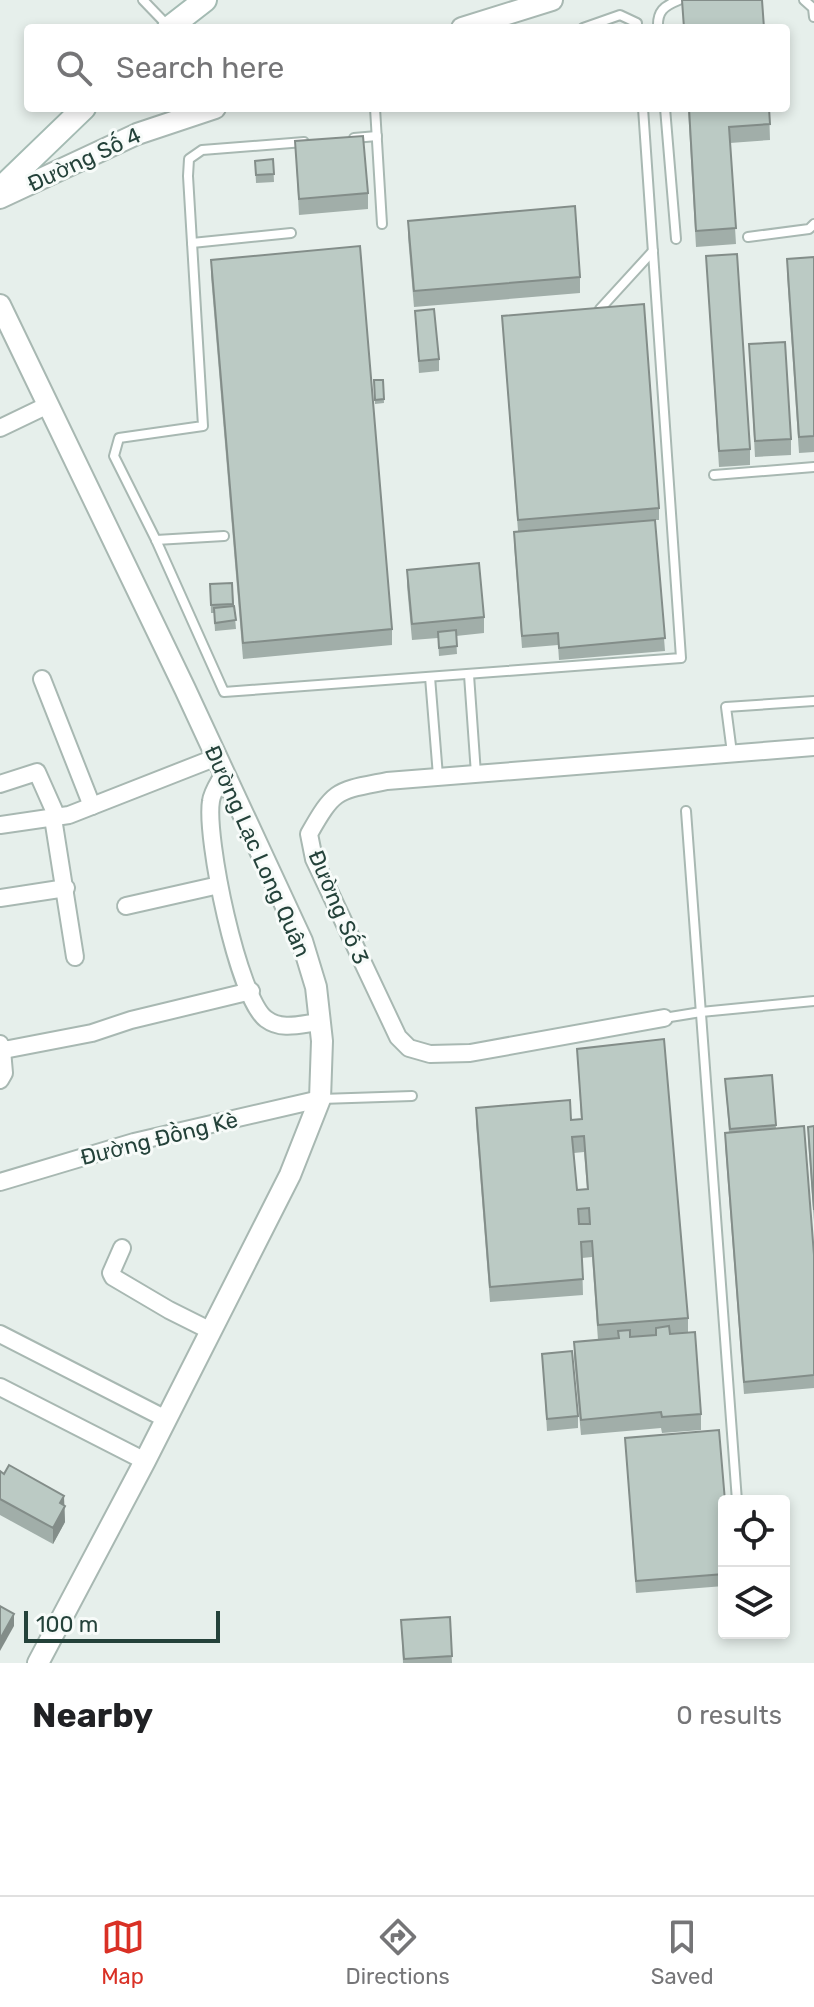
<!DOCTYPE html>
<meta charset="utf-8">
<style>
:root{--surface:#fff;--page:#f6f6f6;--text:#202124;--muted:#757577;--line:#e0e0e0;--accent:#d93025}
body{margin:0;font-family:Rubik,sans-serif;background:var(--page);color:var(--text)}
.controls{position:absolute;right:24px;bottom:24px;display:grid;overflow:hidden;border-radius:8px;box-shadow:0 4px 12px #0003}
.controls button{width:72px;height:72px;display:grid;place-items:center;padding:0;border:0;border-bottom:2px solid var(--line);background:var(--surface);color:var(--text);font:40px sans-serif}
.scale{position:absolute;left:24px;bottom:20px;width:196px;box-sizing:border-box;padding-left:8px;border:4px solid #24423a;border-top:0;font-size:22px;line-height:28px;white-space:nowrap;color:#24423a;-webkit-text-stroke:6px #f7fbf9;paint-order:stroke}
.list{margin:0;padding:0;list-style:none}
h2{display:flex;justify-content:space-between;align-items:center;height:104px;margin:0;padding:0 32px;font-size:34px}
h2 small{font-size:26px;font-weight:400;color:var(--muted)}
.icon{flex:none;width:44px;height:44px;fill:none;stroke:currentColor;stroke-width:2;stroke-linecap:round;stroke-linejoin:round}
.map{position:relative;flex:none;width:814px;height:1663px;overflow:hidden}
.search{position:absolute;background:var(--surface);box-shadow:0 4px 12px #0003;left:24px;right:24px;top:24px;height:88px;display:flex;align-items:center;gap:20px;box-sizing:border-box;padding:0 28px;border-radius:8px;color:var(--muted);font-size:30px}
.sheet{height:232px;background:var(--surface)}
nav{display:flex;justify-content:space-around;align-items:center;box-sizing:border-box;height:112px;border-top:2px solid var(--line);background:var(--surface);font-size:22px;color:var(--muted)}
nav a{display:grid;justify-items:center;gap:4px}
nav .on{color:var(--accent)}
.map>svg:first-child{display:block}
</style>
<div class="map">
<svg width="814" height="1663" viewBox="0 0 814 1663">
<rect width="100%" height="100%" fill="#e6efeb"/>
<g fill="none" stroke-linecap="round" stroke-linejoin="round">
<defs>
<g id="service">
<polyline points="143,0 169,27"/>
<polyline points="804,0 813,8 814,17"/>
<polyline points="583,28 620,15 637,23 637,28"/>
<path d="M658 28C657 11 664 6 679 0"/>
<polyline points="375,108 382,224"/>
<polyline points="665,108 676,239"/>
<polyline points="354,138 377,136"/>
<polyline points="304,142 202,150 189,159 188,176 203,426 119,438 114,456 156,540 224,692 681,658 643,108"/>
<polyline points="748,237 809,229 814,224"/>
<polyline points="192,243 291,233"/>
<polyline points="600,309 653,251"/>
<polyline points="714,475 814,467"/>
<polyline points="156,540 224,536"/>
<polyline points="469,675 476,774"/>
<polyline points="430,677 438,776"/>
<polyline points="732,753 726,707 814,701"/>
<polyline points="686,811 737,1501"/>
<polyline points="664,1018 701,1012 814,1001"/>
<polyline points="321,1099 412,1096"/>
</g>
<g id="minor">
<polyline points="0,428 48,405"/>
<polyline points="42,679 92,806"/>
<path d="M224 773C220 781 212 792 211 801 205 837 238 998 266 1019 282 1031 301 1024 320 1022"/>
<polyline points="0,784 37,772 57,817"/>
<polyline points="53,818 75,957"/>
<polyline points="0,825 69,815 217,757"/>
<polyline points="0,898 66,888"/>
<polyline points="126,906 219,885"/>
<path d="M664 1018 470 1053 430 1054 409 1048 398 1037 314 859 309 834C335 788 337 791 387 781L814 747"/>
<polyline points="0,1044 2,1050 9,1049 92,1033 131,1020 251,991"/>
<polyline points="0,1080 4,1073 2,1050"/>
<polyline points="0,1182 134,1142 320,1099"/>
<polyline points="122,1248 111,1273 113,1277 169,1310 211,1331"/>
<polyline points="0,1334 166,1419"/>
<polyline points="0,1387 145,1461"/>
</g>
<g id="tertiary">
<polyline points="462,28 552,0"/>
<polyline points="0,198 137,134 215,108"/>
<polyline points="0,305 185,689 302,941 316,987 322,1041 320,1099 290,1175 145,1461 38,1663"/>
</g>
<g id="secondary">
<polyline points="169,28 205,0"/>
<polyline points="0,189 84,108"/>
</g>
</defs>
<use href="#service" stroke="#a8b8b2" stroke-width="12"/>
<use href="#minor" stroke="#a8b8b2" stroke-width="20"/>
<use href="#tertiary" stroke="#a8b8b2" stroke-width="24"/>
<use href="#secondary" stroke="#a4bbb3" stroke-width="26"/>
<use href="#service" stroke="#fff" stroke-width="8"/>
<use href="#minor" stroke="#fff" stroke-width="16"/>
<use href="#tertiary" stroke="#fff" stroke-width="20"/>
<use href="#secondary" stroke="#fff" stroke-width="22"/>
</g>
<g fill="#a1aea9" fill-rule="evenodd">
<polygon points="688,108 769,108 770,140 730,143 736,244 696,247"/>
<polygon points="295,141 368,193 368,209 299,215"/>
<polygon points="273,159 274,182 256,183 255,161"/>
<polygon points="408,221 580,277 580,293 414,307 408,237"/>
<polygon points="706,256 750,449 750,465 719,467"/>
<polygon points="814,257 814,452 799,453 787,275 787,259"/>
<polygon points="211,260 392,629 392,645 243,659 211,276"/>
<polygon points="415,311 439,359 439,371 419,373"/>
<polygon points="502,316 659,508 659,520 655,520 665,651 559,660 558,645 522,648 514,544 514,532 518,531"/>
<polygon points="749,344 791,439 791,455 755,457"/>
<polygon points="374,380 383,380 384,403 375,404"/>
<polygon points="407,570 484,617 484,633 456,636 457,654 439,656 438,638 412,640 407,586"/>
<polygon points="232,583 236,629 215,631 214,613 211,613 210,584"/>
<path d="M577 1049 688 1318V1332L701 1414V1430L662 1433 661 1428 581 1435 574 1358V1342L598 1340 592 1257 582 1258 583 1295 490 1302 476 1123V1108L571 1120 581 1119ZM584 1152 587 1189 577 1190 574 1153Z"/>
<polygon points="772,1075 776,1129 814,1255 814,1388 744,1394 725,1145 725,1133 729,1133 725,1079"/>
<polygon points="814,1126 814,1222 808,1139 808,1127"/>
<polygon points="542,1354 578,1416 578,1428 547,1431"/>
<polygon points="625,1438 724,1501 724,1586 636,1593"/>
<polygon points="0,1471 64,1505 65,1522 53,1544 0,1515"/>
<polygon points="450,1617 452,1663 403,1663 401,1620"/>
</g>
<g fill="#838d89">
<polygon points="64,1496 65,1522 53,1544 53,1528 60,1503"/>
<polygon points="14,1614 14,1626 0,1651 0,1639"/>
</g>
<g fill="#bbcac4" stroke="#838d89" stroke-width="2" fill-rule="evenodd">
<polygon points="682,0 762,0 764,28 684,28"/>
<polygon points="689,108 769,108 770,124 729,127 736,228 696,231"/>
<polygon points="363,136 368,193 299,199 295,141"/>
<polygon points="273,159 274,174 256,175 255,161"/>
<polygon points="575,206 580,277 414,291 408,221"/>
<polygon points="360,246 392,629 243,643 211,260"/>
<polygon points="737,254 750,449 719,451 706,256"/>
<polygon points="814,257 814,436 799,437 787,259"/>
<polygon points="644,304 659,508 518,520 502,316"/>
<polygon points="434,309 439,359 419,361 415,311"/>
<polygon points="785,342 791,439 755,441 749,344"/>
<polygon points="374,380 383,380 384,399 375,400"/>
<polygon points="655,520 665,638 559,648 558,633 522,636 514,532"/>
<polygon points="479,563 484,617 412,624 407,570"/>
<polygon points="232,583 233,604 211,605 210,584"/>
<polygon points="234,606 236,620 215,623 214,608"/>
<polygon points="456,630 457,646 439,648 438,632"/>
<path d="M664 1039 688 1318 598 1325 592 1241 581 1242 583 1279 490 1287 476 1108 570 1100 571 1120 582 1119 577 1049ZM584 1136 588 1189 577 1190 572 1137ZM589 1208 590 1224H579L578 1209Z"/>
<polygon points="772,1075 776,1125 730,1129 725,1079"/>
<polygon points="804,1126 814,1255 814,1375 744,1382 725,1133"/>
<polygon points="814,1126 814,1210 808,1127"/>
<polygon points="669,1326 670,1334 695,1332 701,1414 662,1417 661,1412 581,1420 574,1342 619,1338 618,1331 630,1330 630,1337 656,1335 656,1328"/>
<polygon points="572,1351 578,1416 547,1419 542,1354"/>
<polygon points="719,1430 725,1501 724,1574 636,1581 625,1438"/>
<polygon points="9,1465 64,1496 60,1503 65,1506 53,1528 0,1499 0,1471 4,1474"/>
<polygon points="0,1606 14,1614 0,1639"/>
<polygon points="450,1617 452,1656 404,1659 401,1620"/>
</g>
<g text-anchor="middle" stroke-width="6" stroke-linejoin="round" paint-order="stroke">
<g font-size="22" fill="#24423a" stroke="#f7fbf9">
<text transform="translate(84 159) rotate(-25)" y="8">Đường Số 4</text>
<text transform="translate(258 851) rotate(66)" y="8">Đường Lạc Long Quân</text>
<text transform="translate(339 907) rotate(67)" y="8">Đường Số 3</text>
<text transform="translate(159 1138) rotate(-14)" y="8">Đường Đồng Kè</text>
</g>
</g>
</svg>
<div class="controls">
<button><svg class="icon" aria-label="locate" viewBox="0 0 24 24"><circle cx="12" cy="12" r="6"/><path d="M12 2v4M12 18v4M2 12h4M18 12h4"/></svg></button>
<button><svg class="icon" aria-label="layers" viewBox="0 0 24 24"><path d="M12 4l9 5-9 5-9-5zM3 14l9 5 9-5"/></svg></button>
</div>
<div class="scale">100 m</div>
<div class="search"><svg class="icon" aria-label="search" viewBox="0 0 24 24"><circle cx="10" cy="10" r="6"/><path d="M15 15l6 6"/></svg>Search here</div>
</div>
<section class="sheet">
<h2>Nearby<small>0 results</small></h2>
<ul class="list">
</ul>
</section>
<nav>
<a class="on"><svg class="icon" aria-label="map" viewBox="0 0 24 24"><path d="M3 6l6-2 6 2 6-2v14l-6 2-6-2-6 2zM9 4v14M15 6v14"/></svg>Map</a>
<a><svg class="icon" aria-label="directions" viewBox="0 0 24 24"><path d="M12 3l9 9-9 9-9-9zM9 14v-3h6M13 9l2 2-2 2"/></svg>Directions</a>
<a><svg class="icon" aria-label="saved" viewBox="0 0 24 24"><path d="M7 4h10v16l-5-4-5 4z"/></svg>Saved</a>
</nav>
